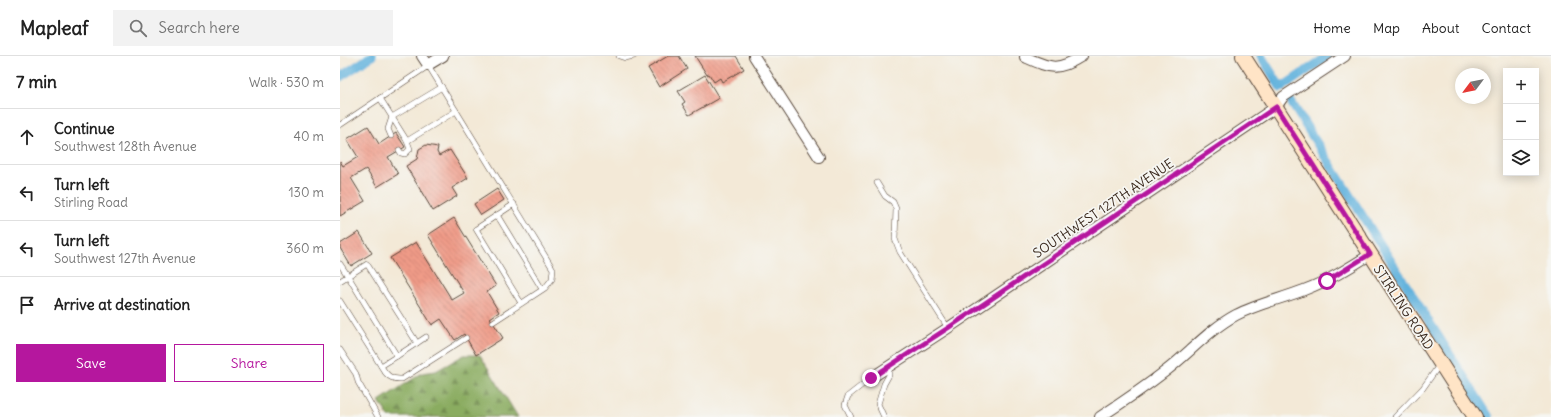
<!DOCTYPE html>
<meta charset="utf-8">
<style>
:root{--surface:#fff;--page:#f2f2f2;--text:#222;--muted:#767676;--line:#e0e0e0;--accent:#b5179e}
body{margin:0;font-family:Delius,sans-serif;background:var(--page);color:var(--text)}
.controls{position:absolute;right:12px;top:12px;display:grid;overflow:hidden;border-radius:0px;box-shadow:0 2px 10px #0003}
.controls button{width:36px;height:36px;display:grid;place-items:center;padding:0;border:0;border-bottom:1px solid var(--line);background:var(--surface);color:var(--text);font:20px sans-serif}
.compass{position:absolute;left:1115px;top:12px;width:36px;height:36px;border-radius:50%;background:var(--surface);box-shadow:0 2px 10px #0003;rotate:238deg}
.stop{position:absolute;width:12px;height:12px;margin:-9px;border:3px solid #b5179e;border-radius:50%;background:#fff}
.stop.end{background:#b5179e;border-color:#fff;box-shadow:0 1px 4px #0008}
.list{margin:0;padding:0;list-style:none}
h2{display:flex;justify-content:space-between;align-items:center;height:52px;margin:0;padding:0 16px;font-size:17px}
h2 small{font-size:13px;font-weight:400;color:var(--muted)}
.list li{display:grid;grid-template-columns:26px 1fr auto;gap:12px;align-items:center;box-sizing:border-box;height:56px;padding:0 16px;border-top:1px solid var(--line)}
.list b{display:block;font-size:15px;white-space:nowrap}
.list p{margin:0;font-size:13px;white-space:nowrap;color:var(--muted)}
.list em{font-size:13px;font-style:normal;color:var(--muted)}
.actions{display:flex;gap:8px;padding:12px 16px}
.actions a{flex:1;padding:9px 0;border:1px solid var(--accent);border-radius:0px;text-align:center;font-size:14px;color:var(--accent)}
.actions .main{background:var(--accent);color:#fff}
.icon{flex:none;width:22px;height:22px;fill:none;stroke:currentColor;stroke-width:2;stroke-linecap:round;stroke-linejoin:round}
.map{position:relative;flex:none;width:1211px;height:361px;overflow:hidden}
header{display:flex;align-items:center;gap:24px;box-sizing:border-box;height:56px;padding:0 20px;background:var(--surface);border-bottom:1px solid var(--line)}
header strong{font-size:19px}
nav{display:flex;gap:22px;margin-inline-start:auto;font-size:14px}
.search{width:280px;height:36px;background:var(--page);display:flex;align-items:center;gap:10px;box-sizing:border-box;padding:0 14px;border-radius:0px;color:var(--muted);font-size:15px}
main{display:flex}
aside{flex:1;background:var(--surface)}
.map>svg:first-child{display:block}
</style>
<header>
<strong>Mapleaf</strong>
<div class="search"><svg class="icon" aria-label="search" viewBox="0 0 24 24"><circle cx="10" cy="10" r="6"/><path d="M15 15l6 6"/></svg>Search here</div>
<nav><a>Home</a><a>Map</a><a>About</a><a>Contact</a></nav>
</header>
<main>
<aside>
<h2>7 min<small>Walk · 530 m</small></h2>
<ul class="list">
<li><svg class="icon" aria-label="ahead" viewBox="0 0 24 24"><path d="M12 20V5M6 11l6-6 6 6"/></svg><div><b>Continue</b><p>Southwest 128th Avenue</p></div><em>40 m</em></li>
<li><svg class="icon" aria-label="left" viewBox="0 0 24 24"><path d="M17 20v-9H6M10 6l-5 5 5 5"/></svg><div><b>Turn left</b><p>Stirling Road</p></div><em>130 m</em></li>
<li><svg class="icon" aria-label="left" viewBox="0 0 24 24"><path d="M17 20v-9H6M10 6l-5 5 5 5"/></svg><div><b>Turn left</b><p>Southwest 127th Avenue</p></div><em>360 m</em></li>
<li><svg class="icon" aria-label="arrive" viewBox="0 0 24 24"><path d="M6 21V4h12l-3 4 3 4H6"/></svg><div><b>Arrive at destination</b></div></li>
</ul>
<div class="actions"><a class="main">Save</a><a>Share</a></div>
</aside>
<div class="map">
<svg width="1211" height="361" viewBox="0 0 1211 361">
<defs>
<pattern id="forest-firs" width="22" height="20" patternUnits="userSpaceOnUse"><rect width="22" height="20" fill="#8aac60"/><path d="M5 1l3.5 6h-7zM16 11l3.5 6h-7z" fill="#728c4f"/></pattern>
<pattern id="building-back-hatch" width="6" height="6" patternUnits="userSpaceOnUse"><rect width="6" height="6" fill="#f09b88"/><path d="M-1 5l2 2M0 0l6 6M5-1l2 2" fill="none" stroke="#c47f6f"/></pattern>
</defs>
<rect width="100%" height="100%" fill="#f6f6f2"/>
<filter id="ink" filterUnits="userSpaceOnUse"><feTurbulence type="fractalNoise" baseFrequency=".025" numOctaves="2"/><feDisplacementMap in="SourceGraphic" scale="8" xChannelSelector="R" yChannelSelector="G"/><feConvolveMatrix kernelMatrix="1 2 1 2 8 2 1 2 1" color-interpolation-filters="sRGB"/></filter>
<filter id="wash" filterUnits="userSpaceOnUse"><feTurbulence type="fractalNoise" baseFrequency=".012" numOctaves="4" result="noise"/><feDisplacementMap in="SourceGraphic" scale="16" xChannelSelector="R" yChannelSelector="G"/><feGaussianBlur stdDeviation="0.9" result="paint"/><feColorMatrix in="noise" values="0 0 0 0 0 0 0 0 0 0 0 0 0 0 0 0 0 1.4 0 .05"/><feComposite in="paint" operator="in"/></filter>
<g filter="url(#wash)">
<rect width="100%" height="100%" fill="#f3e9d7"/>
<polygon fill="url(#forest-firs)" stroke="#626b3f" points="124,299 140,299 178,361 49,361 39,345 82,317 96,315"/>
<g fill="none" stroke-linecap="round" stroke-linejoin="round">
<g stroke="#62b2dd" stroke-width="9">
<polyline points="921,0 941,32 988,0"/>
<polyline points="0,21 32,0"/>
<polyline points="951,46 1149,361"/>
</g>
</g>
<g id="blocks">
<g fill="url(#building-back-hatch)">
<polygon points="328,0 339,0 347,13 319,31 308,12"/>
<polygon points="355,0 396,0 404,13 382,26 380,22 374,26 369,18 367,19"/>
<polygon points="365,19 379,42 349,59 342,48 345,46 338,35"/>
<polygon points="28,70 39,88 56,77 65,91 48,101 58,118 37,131 26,113 11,122 25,145 0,160 0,105 3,110 18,101 7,83"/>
<polygon points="86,89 98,91 97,96 99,100 110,94 128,122 112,132 117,140 93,155 66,110 77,103 79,93"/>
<polygon points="157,133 164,144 141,159 134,148"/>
<polygon points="114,162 156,230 147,236 159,256 150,262 163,282 136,299 124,278 115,284 101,263 92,269 50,202 76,186 112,244 124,237 88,179"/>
<polygon points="19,176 32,197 11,210 0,192 0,188"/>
</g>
</g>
</g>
<g filter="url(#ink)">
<use href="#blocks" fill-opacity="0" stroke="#57473a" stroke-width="1"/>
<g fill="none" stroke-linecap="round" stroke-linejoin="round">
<defs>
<g id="lane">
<polyline points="279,0 285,2 294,0"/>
<polyline points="88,9 213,213 212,223 205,232 153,266"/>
<polyline points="40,42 67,85 116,55"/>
<polyline points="0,69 88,10"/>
<polyline points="51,80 48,73 52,61 102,31"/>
<polyline points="59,94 61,97 65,98 70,93 67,85"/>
<polyline points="537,127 545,140 553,146 556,153 555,183 560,196 608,272"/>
<polyline points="174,148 136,173 181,247"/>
<polyline points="157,159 202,233"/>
<polyline points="0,208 8,220 57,300 77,287 27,208 0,225"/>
<polyline points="0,245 41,310 57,300"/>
<polyline points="77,287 86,281"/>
<polyline points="0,294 16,318 18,326 38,361"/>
<path d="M41 310C46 319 51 324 62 323L126 282"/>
<polyline points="511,361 505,349 508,340 531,322"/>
<polyline points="544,361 538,348 544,328 549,319 549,311"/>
<polyline points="1055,361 1083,332 1100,308"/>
</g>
<g id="street">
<polyline points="82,0 88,9 103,0"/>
<polyline points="414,0 479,101"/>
<path d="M685 1C710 12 717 16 742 0"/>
<polyline points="531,322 608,272 936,51 943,41 1005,0"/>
<path d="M760 361C783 346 805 331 827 314 850 296 870 273 896 259 917 248 941 243 964 234 988 225 1009 212 1031 198"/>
</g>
<polyline id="secondary" points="903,0 1135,361"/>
</defs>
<use href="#lane" stroke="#57473a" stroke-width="6"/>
<use href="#street" stroke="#57473a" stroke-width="12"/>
<use href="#secondary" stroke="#57473a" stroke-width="16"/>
<use href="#lane" stroke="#fff" stroke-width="5"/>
<use href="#street" stroke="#fff" stroke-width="10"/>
<use href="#secondary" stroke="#ffe4c6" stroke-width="14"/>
</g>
</g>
<g fill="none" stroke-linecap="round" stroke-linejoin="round" filter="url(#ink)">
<polyline stroke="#b5179e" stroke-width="5" points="531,322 608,272 936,51 1030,198 987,225"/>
</g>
<g text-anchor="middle" stroke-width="3.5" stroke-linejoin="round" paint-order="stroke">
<g font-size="13" fill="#3b2a1e" stroke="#f6f6f2">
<text transform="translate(763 152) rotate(-34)" y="5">SOUTHWEST 127TH AVENUE</text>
<text transform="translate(1064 251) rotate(57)" y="5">STIRLING ROAD</text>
</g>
</g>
</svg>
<div class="controls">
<button>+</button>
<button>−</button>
<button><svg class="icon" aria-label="layers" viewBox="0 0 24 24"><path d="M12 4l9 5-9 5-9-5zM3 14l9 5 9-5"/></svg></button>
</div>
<svg class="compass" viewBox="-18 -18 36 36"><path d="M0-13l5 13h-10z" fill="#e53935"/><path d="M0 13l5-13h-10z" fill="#767676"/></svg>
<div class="stop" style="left:987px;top:225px"></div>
<div class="stop end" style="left:531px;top:322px"></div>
</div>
</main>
